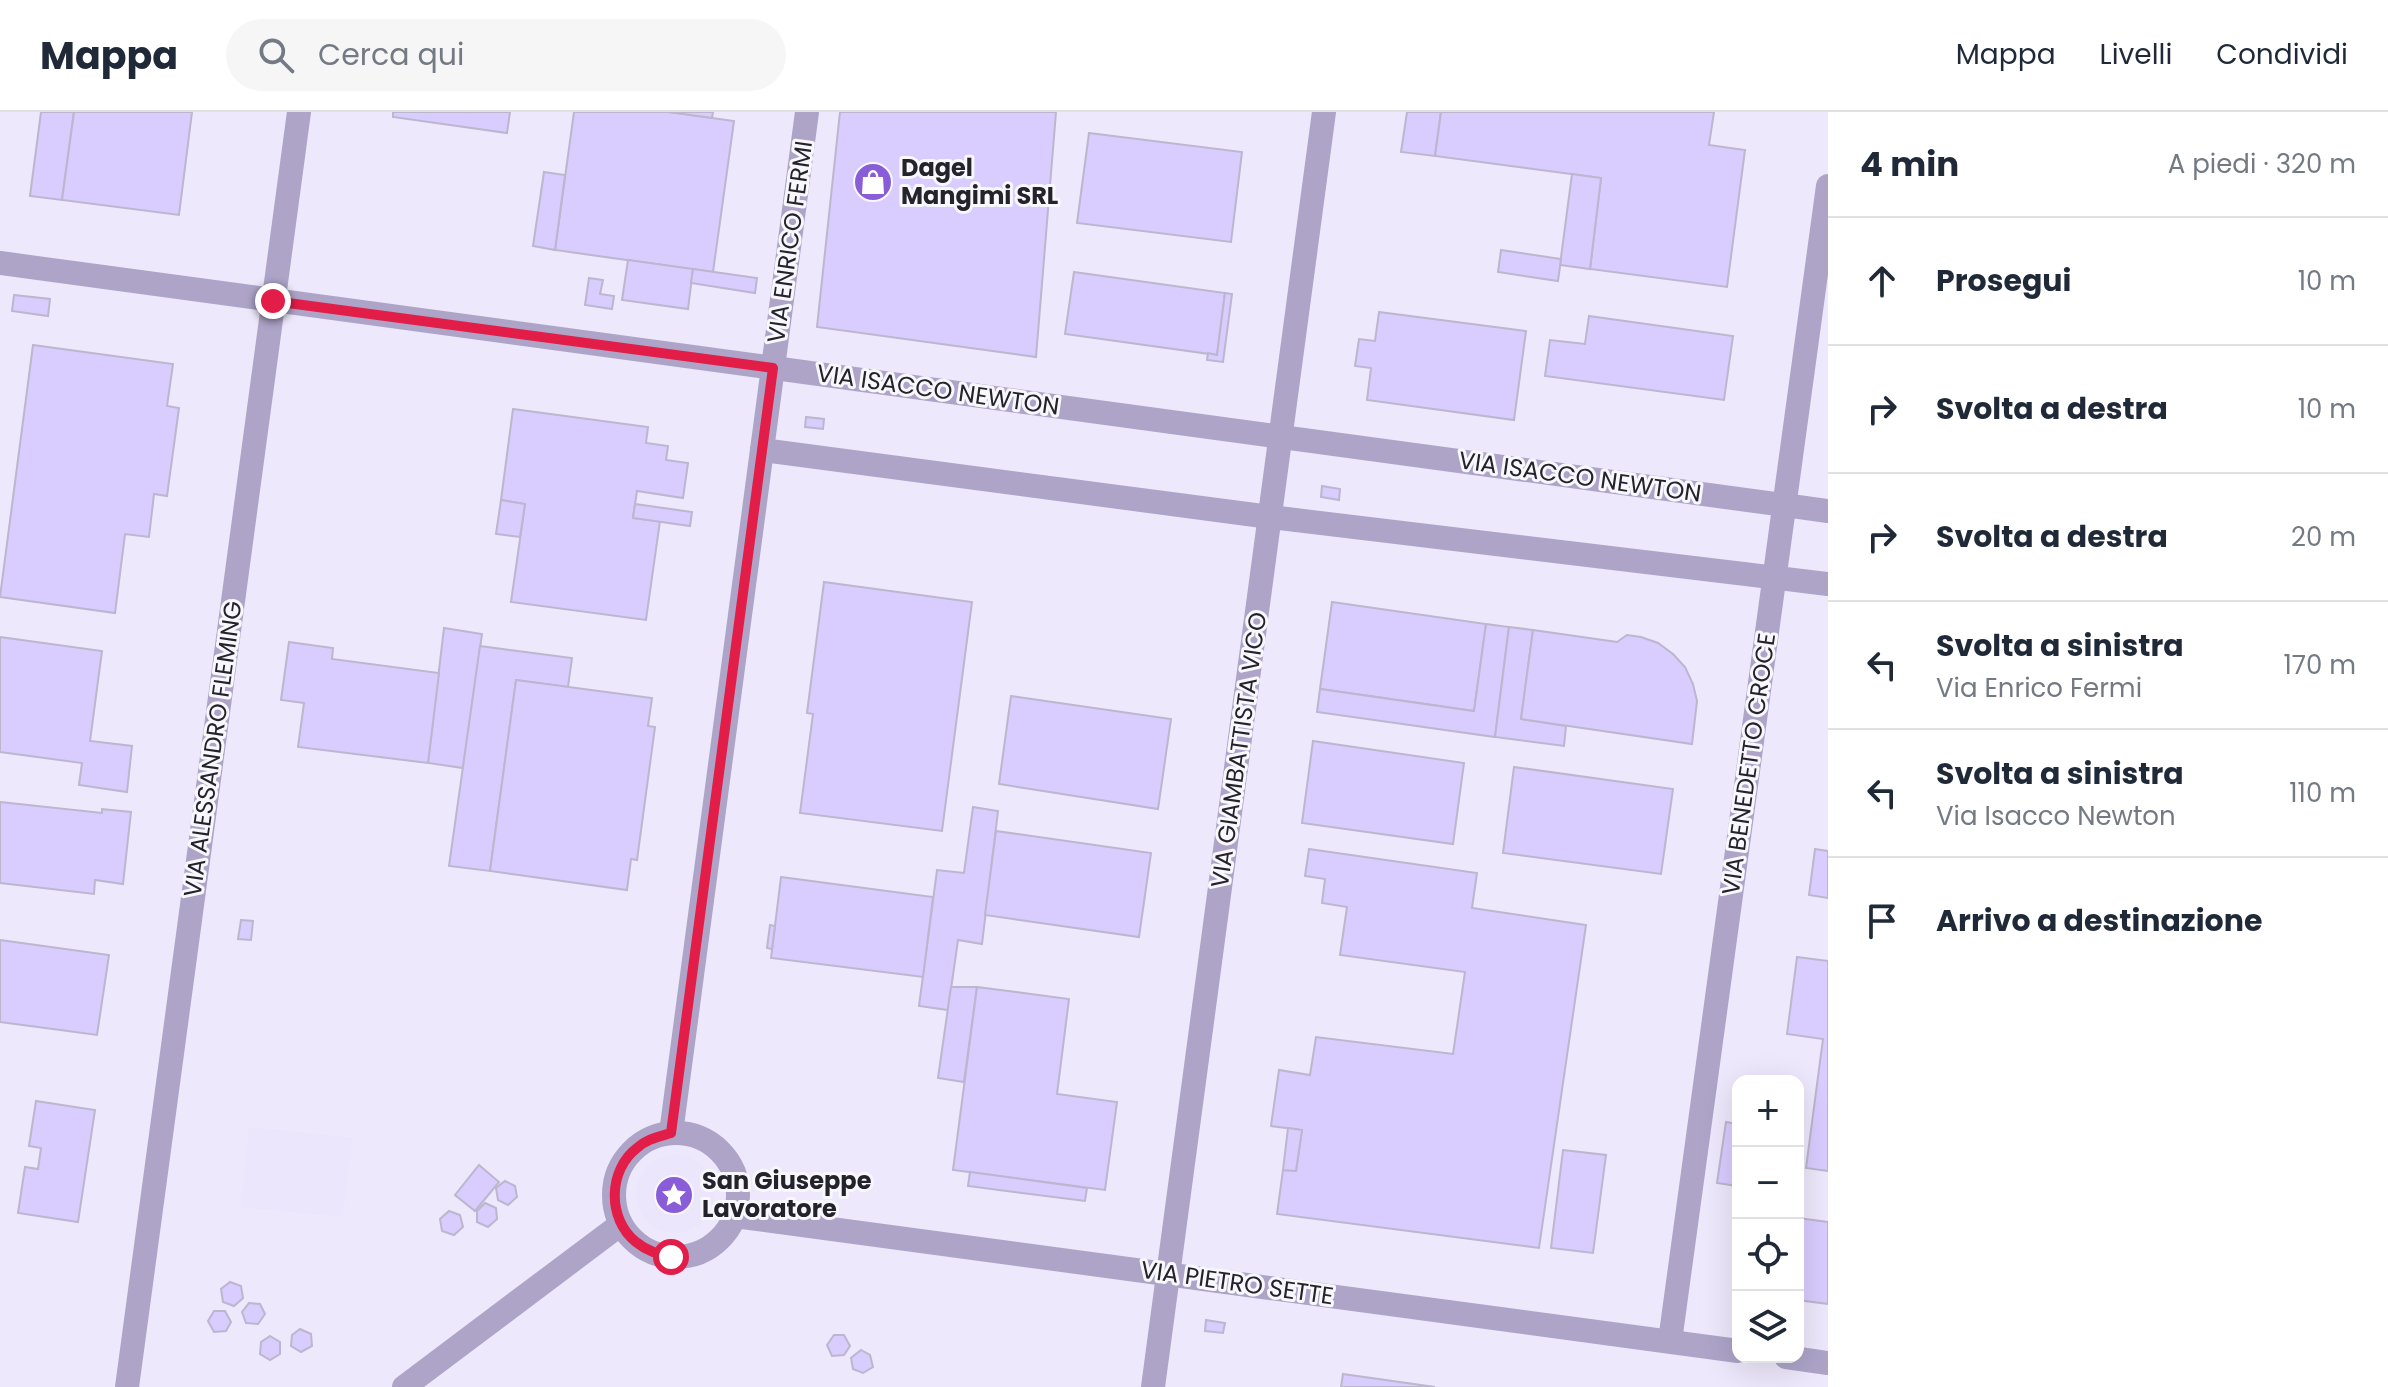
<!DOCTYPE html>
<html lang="it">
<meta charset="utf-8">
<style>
:root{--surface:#fff;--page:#f6f6f7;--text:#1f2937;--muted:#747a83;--line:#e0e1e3}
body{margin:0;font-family:Poppins,sans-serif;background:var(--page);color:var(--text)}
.controls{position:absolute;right:24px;bottom:24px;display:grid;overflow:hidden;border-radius:16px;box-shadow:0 8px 32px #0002}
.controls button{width:72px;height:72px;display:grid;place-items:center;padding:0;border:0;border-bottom:2px solid var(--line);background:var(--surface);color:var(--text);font:40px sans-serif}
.stop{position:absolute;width:24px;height:24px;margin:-18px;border:6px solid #e11d48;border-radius:50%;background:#fff}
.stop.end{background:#e11d48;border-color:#fff;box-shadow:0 2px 8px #0008}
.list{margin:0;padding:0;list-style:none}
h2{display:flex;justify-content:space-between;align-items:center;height:104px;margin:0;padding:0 32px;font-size:34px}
h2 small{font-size:26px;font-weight:400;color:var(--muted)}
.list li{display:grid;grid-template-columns:52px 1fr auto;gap:24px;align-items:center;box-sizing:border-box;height:128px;padding:0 32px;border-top:2px solid var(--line)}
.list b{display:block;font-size:30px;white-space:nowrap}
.list p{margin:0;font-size:26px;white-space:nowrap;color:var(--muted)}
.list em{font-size:26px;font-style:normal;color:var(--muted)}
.icon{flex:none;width:44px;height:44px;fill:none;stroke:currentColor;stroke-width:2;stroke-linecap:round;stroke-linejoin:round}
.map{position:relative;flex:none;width:1828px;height:1275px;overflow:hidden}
header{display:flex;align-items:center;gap:48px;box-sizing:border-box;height:112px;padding:0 40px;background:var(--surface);border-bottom:2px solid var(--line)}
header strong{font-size:38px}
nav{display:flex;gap:44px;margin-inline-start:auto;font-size:28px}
.search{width:560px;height:72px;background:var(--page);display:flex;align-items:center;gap:20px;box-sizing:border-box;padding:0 28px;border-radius:44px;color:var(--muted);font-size:30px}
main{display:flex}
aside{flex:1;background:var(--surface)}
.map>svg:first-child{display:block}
</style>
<header>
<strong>Mappa</strong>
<div class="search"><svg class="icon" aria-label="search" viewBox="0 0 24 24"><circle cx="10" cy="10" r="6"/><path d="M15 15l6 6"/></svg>Cerca qui</div>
<nav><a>Mappa</a><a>Livelli</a><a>Condividi</a></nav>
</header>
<main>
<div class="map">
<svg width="1828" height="1275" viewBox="0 0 1828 1275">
<rect width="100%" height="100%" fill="#f8f7fc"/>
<path fill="#ede8fb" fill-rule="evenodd" d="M0 0H1828V1275H0ZM1738 969H1798V1245H1738Z"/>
<g fill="#ebe6fc">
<polygon points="249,1015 352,1026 343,1105 241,1095"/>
<circle cx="675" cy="1082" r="39"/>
</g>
<g fill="#d9ccff" stroke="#bcb6ce" stroke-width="2">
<polygon points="41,0 74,0 62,88 30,84"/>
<polygon points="74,0 192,0 179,103 62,88"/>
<polygon points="393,0 510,0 507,21 393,5"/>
<polygon points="574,0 669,0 734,9 713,160 555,138"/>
<polygon points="669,0 713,0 712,6"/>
<polygon points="840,0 1056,0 1036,245 817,215"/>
<polygon points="1407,0 1441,0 1435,44 1401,40"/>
<polygon points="1441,0 1714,0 1709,33 1745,38 1727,175 1590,157 1601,66 1435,44"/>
<polygon points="1089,21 1242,40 1231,130 1077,111"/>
<polygon points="544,60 565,63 555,138 533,134"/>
<polygon points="1572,62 1601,66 1590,157 1560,153"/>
<polygon points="1501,138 1561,147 1558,169 1498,160"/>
<polygon points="628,148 693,157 688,197 622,188"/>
<polygon points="693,157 757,166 755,181 691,171"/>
<polygon points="1074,160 1225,181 1217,243 1065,222"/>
<polygon points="589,166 603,168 600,182 614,184 612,197 585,193"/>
<polygon points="1225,181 1232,182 1223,250 1207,248 1208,241 1217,243"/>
<polygon points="14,183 50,187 48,204 12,199"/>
<polygon points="1379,200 1526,219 1514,308 1367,288 1371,256 1355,254 1359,227 1375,229"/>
<polygon points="1589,204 1733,224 1724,288 1545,264 1550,228 1585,232"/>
<polygon points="33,233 173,252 167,294 179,296 167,384 154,382 149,425 125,422 115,501 0,485"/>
<polygon points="513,297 648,315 646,331 668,334 666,348 688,351 683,386 637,379 633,406 660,409 646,508 511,490 525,392 501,388"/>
<polygon points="806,305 824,307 823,317 805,315"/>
<polygon points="1322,374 1340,377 1339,388 1321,385"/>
<polygon points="501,388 525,392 520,425 496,422"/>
<polygon points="635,392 692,400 690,414 633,406"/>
<polygon points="824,470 972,490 942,719 800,701 813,602 807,601"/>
<polygon points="1332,490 1486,512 1474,599 1320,577"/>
<polygon points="1486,512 1509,515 1495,625 1317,600 1320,577 1474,599"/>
<polygon points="1509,515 1533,518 1521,607 1566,614 1564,634 1495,625"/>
<polygon points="444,516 482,522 463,656 428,651"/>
<polygon points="1533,518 1617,530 1627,523 1641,525 1658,531 1673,542 1685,555 1693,572 1697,589 1692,632 1521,607"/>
<polygon points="0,525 102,539 90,629 132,634 127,680 79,673 82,651 0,640"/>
<polygon points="289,530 333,536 332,547 439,561 428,651 298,635 304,591 281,588"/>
<polygon points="480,534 572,546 568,575 516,568 490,759 449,754"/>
<polygon points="516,568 652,586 648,614 655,615 637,748 631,747 627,778 490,759"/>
<polygon points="1011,584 1171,607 1158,697 999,672"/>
<polygon points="1313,629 1464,651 1453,732 1302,711"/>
<polygon points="1514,655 1673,677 1661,762 1503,741"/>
<polygon points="0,690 102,701 102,697 131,700 123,772 95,768 94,782 0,771"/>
<polygon points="973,695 998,699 982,832 958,828 948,898 919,894 937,758 964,761"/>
<polygon points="996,719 1151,741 1139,825 985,803"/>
<polygon points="1309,737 1477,761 1472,796 1586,813 1539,1136 1277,1102 1283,1058 1296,1059 1302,1018 1271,1014 1279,958 1310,963 1316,925 1453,942 1465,860 1340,843 1347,795 1322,791 1325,767 1305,764"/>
<polygon points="1815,737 1828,739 1828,786 1809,783"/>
<polygon points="781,765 933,785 923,865 771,846"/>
<polygon points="241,808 253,809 251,828 238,827"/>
<polygon points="770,813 775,814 772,837 767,836"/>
<polygon points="0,828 109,843 97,923 0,910"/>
<polygon points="1797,845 1828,849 1828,1059 1806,1056 1823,927 1787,922"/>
<polygon points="951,875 977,875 964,970 938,966"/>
<polygon points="977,875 1069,887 1057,982 1117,990 1105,1078 953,1058"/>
<polygon points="36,989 95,998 78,1110 18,1101 25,1055 38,1057 41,1036 29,1034"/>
<polygon points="1726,1010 1738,1012 1737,1074 1717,1071"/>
<polygon points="1288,1016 1302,1018 1296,1059 1283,1058"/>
<polygon points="1563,1038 1606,1043 1593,1141 1551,1136"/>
<polygon points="479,1053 499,1070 475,1099 455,1083"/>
<polygon points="970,1060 1087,1076 1085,1089 968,1074"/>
<polygon points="505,1069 515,1074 517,1085 508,1093 498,1088 496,1076"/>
<polygon points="485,1091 496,1096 497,1107 488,1115 477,1110 477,1099"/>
<polygon points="449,1099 460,1103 463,1115 454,1123 442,1119 440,1107"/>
<polygon points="1798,1106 1828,1110 1828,1192 1798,1188"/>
<polygon points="230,1170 241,1174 243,1186 234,1194 223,1190 221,1177"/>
<polygon points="249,1191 260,1192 265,1202 258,1212 246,1211 242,1200"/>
<polygon points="214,1199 225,1199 231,1210 226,1219 214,1220 208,1209"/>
<polygon points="1206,1208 1225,1211 1223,1221 1205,1219"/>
<polygon points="300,1217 311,1222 312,1234 301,1240 291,1234 292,1223"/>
<polygon points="834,1223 844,1223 850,1234 844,1243 832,1244 827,1233"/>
<polygon points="270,1224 280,1230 280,1242 270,1248 260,1242 261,1230"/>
<polygon points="861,1238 870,1243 873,1255 863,1261 853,1257 851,1246"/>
<polygon points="1343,1262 1435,1275 1341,1275"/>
</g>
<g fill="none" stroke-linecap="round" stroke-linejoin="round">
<g stroke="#ada4c8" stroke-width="24">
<polyline points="0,151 1828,399"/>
<polyline points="762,338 1270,405 1828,472"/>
<polyline points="671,1021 807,0"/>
<circle cx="676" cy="1083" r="62"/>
<polyline points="735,1104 1738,1239"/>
<polyline points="1670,1229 1828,74"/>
<polyline points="1786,1245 1828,1251"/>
<polyline points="127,1275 299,0"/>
<polyline points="404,1275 621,1112"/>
<polyline points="1153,1275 1324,0"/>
</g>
</g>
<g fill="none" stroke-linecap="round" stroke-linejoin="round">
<path stroke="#e11d48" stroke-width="10" d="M273 189 773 256 671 1021C658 1025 647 1027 637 1036 608 1058 607 1107 636 1130 647 1139 658 1142 671 1145"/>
</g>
<defs>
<symbol id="shop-disc" viewBox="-11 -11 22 22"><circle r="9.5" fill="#885dd7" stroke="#f8f7fc"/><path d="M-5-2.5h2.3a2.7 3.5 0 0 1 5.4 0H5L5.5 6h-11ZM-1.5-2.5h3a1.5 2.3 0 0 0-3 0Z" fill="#fff"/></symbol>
<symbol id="sight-disc" viewBox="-11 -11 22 22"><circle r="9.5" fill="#885dd7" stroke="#f8f7fc"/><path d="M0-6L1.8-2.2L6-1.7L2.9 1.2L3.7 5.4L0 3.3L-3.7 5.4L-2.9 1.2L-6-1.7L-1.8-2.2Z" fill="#fff"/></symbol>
</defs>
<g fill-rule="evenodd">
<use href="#shop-disc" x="851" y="48" width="44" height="44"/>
<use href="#sight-disc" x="652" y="1061" width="44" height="44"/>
</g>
<g text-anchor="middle" stroke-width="6" stroke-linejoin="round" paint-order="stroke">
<g font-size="24" font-weight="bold" fill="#24222b" stroke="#f8f7fc" text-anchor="start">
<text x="901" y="64">Dagel<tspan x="901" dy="28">Mangimi SRL</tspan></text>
<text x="702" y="1077">San Giuseppe<tspan x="702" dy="28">Lavoratore</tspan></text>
</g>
<g font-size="24" fill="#24222b" stroke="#f8f7fc">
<text transform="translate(790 130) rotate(-82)" y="8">VIA ENRICO FERMI</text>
<text transform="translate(938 278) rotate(8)" y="8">VIA ISACCO NEWTON</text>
<text transform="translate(1580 365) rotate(8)" y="8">VIA ISACCO NEWTON</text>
<text transform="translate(213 637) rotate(-82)" y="8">VIA ALESSANDRO FLEMING</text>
<text transform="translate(1239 638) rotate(-82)" y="8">VIA GIAMBATTISTA VICO</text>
<text transform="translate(1749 652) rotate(-82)" y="8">VIA BENEDETTO CROCE</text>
<text transform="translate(1237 1171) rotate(8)" y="8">VIA PIETRO SETTE</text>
</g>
</g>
</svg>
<div class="controls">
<button>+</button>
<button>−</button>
<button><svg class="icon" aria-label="locate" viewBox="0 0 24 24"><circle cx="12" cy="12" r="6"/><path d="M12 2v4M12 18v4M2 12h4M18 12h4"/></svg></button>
<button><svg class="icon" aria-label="layers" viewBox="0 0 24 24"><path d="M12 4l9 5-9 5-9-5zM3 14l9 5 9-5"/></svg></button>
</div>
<div class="stop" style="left:671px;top:1145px"></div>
<div class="stop end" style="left:273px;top:189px"></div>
</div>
<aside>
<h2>4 min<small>A piedi · 320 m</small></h2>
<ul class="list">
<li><svg class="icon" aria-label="ahead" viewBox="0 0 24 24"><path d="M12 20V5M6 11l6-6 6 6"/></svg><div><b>Prosegui</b></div><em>10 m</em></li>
<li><svg class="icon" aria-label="right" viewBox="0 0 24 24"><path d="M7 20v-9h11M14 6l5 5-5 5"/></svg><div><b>Svolta a destra</b></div><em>10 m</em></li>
<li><svg class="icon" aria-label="right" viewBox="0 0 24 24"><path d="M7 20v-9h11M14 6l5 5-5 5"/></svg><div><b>Svolta a destra</b></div><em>20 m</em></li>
<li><svg class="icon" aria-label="left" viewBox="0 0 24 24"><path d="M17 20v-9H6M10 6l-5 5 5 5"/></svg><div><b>Svolta a sinistra</b><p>Via Enrico Fermi</p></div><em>170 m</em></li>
<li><svg class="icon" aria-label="left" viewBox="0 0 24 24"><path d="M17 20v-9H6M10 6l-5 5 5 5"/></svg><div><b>Svolta a sinistra</b><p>Via Isacco Newton</p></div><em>110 m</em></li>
<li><svg class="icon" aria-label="arrive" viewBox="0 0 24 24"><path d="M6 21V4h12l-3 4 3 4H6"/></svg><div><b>Arrivo a destinazione</b></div></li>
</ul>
</aside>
</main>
